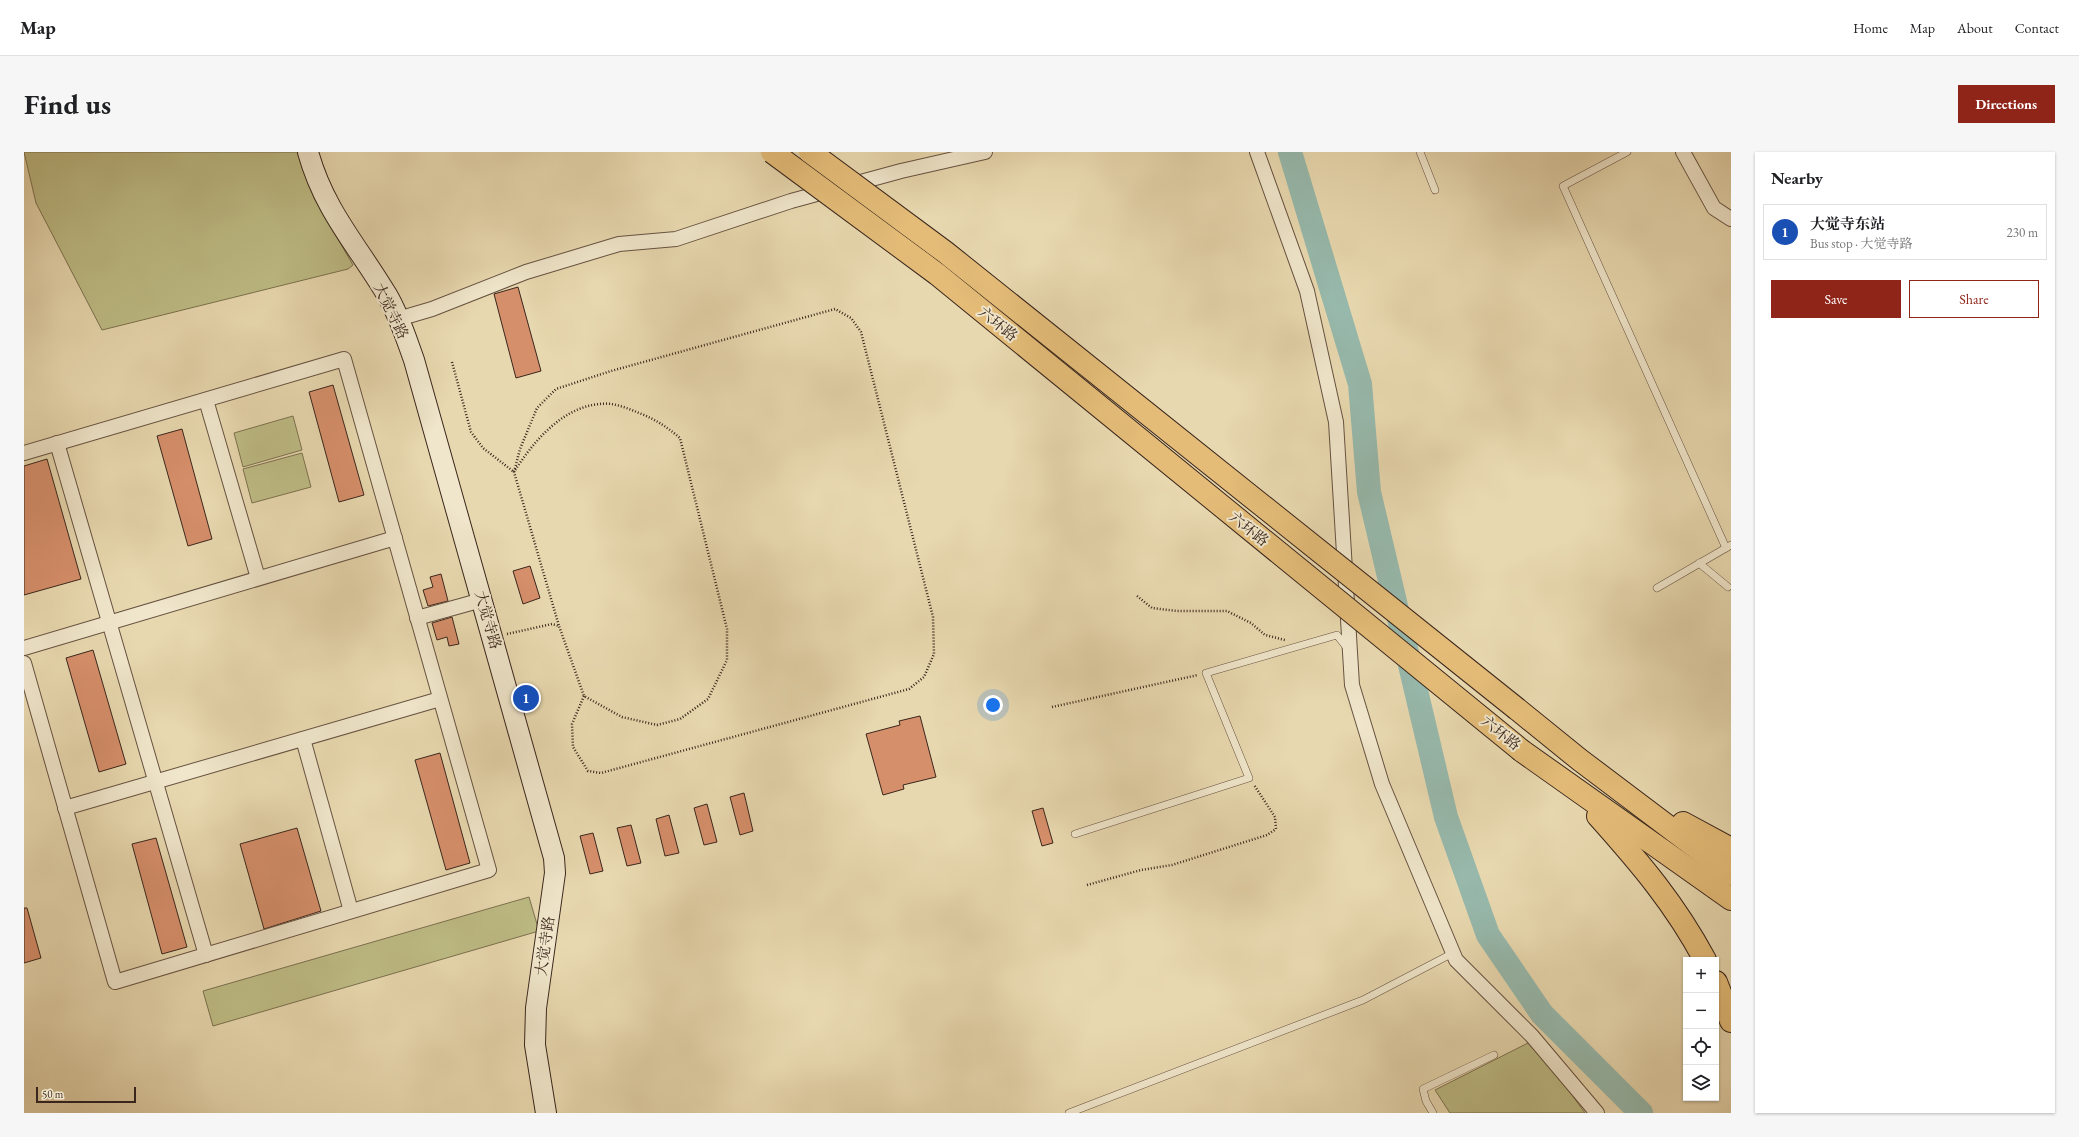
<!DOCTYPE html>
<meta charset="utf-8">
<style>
:root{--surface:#fff;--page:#f6f6f6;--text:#202124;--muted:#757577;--line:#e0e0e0;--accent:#8f2418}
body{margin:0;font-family:"EB Garamond","Noto Serif SC",serif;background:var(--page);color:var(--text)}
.controls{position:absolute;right:12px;bottom:12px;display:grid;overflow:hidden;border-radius:0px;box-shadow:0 1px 3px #0004}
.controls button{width:36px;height:36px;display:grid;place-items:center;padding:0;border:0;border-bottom:1px solid var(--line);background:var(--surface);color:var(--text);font:20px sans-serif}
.scale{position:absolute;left:12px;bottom:10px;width:100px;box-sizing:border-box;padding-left:4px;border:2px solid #3a261c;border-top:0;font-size:11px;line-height:14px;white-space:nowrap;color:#3a261c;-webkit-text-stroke:3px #f0e6cb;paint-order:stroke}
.you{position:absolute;left:969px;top:553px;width:14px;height:14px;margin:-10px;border:3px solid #fff;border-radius:50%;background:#1a73e8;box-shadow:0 0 0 6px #1a73e833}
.badge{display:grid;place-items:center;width:26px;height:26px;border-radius:50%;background:var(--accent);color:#fff;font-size:13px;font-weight:700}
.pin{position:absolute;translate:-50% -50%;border:2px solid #fff;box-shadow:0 1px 4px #0006}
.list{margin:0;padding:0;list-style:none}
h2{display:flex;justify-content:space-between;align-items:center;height:52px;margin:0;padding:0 16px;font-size:17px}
h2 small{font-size:13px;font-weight:400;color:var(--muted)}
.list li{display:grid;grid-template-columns:26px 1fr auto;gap:12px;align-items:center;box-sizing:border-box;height:56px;margin:0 8px 8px;padding:0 8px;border:1px solid var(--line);border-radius:0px}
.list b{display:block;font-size:15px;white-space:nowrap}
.list p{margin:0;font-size:13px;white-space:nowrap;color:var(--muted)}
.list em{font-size:13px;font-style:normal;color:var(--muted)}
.actions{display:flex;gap:8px;padding:12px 16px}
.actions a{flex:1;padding:9px 0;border:1px solid var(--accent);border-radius:0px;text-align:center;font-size:14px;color:var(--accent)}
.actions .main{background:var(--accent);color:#fff}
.icon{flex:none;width:22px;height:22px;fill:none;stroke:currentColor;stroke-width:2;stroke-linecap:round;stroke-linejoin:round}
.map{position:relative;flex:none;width:1707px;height:961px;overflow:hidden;border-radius:0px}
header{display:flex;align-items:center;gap:24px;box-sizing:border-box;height:56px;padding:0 20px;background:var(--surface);border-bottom:1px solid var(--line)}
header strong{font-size:19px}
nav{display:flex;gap:22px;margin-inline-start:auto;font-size:14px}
.intro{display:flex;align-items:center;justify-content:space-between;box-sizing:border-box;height:96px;padding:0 24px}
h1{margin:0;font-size:28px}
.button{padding:10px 18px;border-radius:0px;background:var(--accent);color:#fff;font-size:14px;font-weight:700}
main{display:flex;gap:24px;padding:0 24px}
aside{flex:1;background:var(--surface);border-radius:0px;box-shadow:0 1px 3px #0004}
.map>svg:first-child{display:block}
</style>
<header>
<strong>Map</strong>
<nav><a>Home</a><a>Map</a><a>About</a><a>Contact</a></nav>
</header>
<div class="intro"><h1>Find us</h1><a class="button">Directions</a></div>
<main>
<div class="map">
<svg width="1707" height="961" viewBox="0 0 1707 961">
<rect width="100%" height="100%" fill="#e8d8af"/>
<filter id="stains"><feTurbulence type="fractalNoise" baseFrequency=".005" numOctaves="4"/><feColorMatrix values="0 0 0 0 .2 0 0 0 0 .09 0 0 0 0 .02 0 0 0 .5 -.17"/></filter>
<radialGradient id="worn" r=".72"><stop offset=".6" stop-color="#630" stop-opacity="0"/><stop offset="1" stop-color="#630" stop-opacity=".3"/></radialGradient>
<g fill="#bebc85" stroke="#7c7150">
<polygon points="0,0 276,0 290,46 329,113 324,117 78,178 12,51"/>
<polygon points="269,264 278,298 219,315 210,281"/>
<polygon points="278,301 287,335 228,351 219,317"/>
<polygon points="505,745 515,779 189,874 179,839"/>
<polygon points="1504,891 1535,925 1561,961 1426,961 1411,938"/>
</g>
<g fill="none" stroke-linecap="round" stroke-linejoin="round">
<polyline stroke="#97b9ac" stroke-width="24" points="1266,0 1336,232 1345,340 1422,665 1464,783 1518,862 1617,961"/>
</g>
<g fill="#d68f6b" stroke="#3a261c">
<polygon points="494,135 517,219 492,226 470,142"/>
<polygon points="309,233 340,343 315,350 285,240"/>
<polygon points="158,277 188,387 164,394 133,284"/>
<polygon points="23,307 57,427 0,443 0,314"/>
<polygon points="506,414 516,446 499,452 489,419"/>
<polygon points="417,422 424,449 404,454 399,438 409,435 406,425"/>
<polygon points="428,465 435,492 425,494 423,485 413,488 408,471"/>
<polygon points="69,498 102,612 75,620 42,506"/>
<polygon points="896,564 912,625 879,633 880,637 859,643 842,582 876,573 875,569"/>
<polygon points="416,601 446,711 422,718 391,608"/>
<polygon points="720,641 729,679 716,683 706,645"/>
<polygon points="683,652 693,690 680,693 670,656"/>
<polygon points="1019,656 1029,691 1018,694 1008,659"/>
<polygon points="645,663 655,701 641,704 632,667"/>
<polygon points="607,673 617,711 603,714 593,676"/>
<polygon points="273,676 297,759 240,777 216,692"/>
<polygon points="569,681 579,719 566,722 556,684"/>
<polygon points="132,686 163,795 138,802 108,692"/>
<polygon points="0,756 3,756 17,806 0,811"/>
</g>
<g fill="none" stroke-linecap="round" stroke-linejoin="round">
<defs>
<g id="service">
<polyline points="1396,0 1411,38"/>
<polyline points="1603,0 1539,34 1702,396"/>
<polyline points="1675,411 1704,435"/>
<polyline points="1633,436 1707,393"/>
<polyline points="1051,682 1225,626 1182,521 1313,483 1324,497"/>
<polyline points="1045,961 1339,848 1429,801"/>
<polyline points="1409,961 1402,949 1399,937 1470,903"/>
</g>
<g id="minor">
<polyline points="1233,0 1283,139 1312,270 1328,533 1358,632 1432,808 1508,884 1573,961"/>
<polyline points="1659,0 1690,56 1707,67"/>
<polyline points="374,167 408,157 502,120 595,92 652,87 767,49 877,19 961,0"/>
<polyline points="182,248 234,426"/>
<polyline points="33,291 182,803"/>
<polyline points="0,301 320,207 465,718 91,830 0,511"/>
<polyline points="393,466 458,448"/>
<polyline points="0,496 371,386"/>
<polyline points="279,587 327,759"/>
<polyline points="41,656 416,547"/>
</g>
<path id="secondary" d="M284 0C300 58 333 93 363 143 375 163 382 186 390 208L530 706 531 721 512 856 511 893 522 961"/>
<g id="motorway">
<polyline points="1493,557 1556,608 1707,722"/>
<polyline points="1498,599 1707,747"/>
<path d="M1574 664C1616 711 1651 752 1681 808"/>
<polyline points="1659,671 1707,697"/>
<polyline points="1692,830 1707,869"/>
</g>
</defs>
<use href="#service" stroke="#665241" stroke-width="8"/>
<use href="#minor" stroke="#665241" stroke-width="16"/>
<use href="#secondary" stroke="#3a261c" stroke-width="22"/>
<use href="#motorway" stroke="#3a261c" stroke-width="24"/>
<g stroke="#3a261c" stroke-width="2.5" stroke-dasharray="1 2" stroke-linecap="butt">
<polyline points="428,210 447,280 459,296 490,320 496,297 513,256 532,237 587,219 811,157 827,166 837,180 909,465 910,502 900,525 885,537 577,621 564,619 549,595 548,572 560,544"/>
<polyline points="1113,444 1128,456 1153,459 1203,459 1227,471 1241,483 1261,488"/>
<path d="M483 482 528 472 535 474 560 544 598 565 633 573 656 567 684 547 703 508V477L656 286C643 275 631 267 615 261 603 256 589 250 576 252 538 255 509 290 490 320L535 474"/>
<polyline points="1028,555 1174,523"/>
<polyline points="1063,733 1117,718 1148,713 1243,683 1252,677 1251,665 1230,633"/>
</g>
<use href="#service" stroke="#f0e6cb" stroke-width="7"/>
<use href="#minor" stroke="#f0e6cb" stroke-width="14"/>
<use href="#secondary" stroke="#f0e6cb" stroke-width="20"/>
<use href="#motorway" stroke="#e4bc78" stroke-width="22"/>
<defs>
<g id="motorway-bridge">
<polyline points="748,0 913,122 1498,599"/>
<polyline points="786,0 921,100 1493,557"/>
</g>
</defs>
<use href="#motorway-bridge" stroke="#3a261c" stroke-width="24" stroke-linecap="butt"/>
<use href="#motorway-bridge" stroke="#e4bc78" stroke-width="22"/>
</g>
<g text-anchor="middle" stroke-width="4" stroke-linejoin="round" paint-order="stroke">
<g font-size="15" fill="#3a261c" stroke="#f0e6cb">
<text transform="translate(367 159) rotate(64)" y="5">大觉寺路</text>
<text transform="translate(974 172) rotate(39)" y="5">六环路</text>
<text transform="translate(1225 377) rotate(39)" y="5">六环路</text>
<text transform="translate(464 468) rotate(74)" y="5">大觉寺路</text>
<text transform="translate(1477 581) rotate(39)" y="5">六环路</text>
<text transform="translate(521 794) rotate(-82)" y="5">大觉寺路</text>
</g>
</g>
<rect width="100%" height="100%" filter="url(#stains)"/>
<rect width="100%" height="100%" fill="url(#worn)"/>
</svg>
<div class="controls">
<button>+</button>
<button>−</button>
<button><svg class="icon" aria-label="locate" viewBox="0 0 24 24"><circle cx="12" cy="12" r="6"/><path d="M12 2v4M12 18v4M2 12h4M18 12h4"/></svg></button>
<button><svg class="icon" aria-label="layers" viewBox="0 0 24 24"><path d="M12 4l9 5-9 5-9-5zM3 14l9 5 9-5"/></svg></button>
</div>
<div class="scale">50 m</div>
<div class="you"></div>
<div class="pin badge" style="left:502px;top:546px;background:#1a4fb4">1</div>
</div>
<aside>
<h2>Nearby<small></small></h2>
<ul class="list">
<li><span class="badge" style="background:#1a4fb4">1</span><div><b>大觉寺东站</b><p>Bus stop · 大觉寺路</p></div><em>230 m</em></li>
</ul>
<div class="actions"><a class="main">Save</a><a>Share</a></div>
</aside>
</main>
